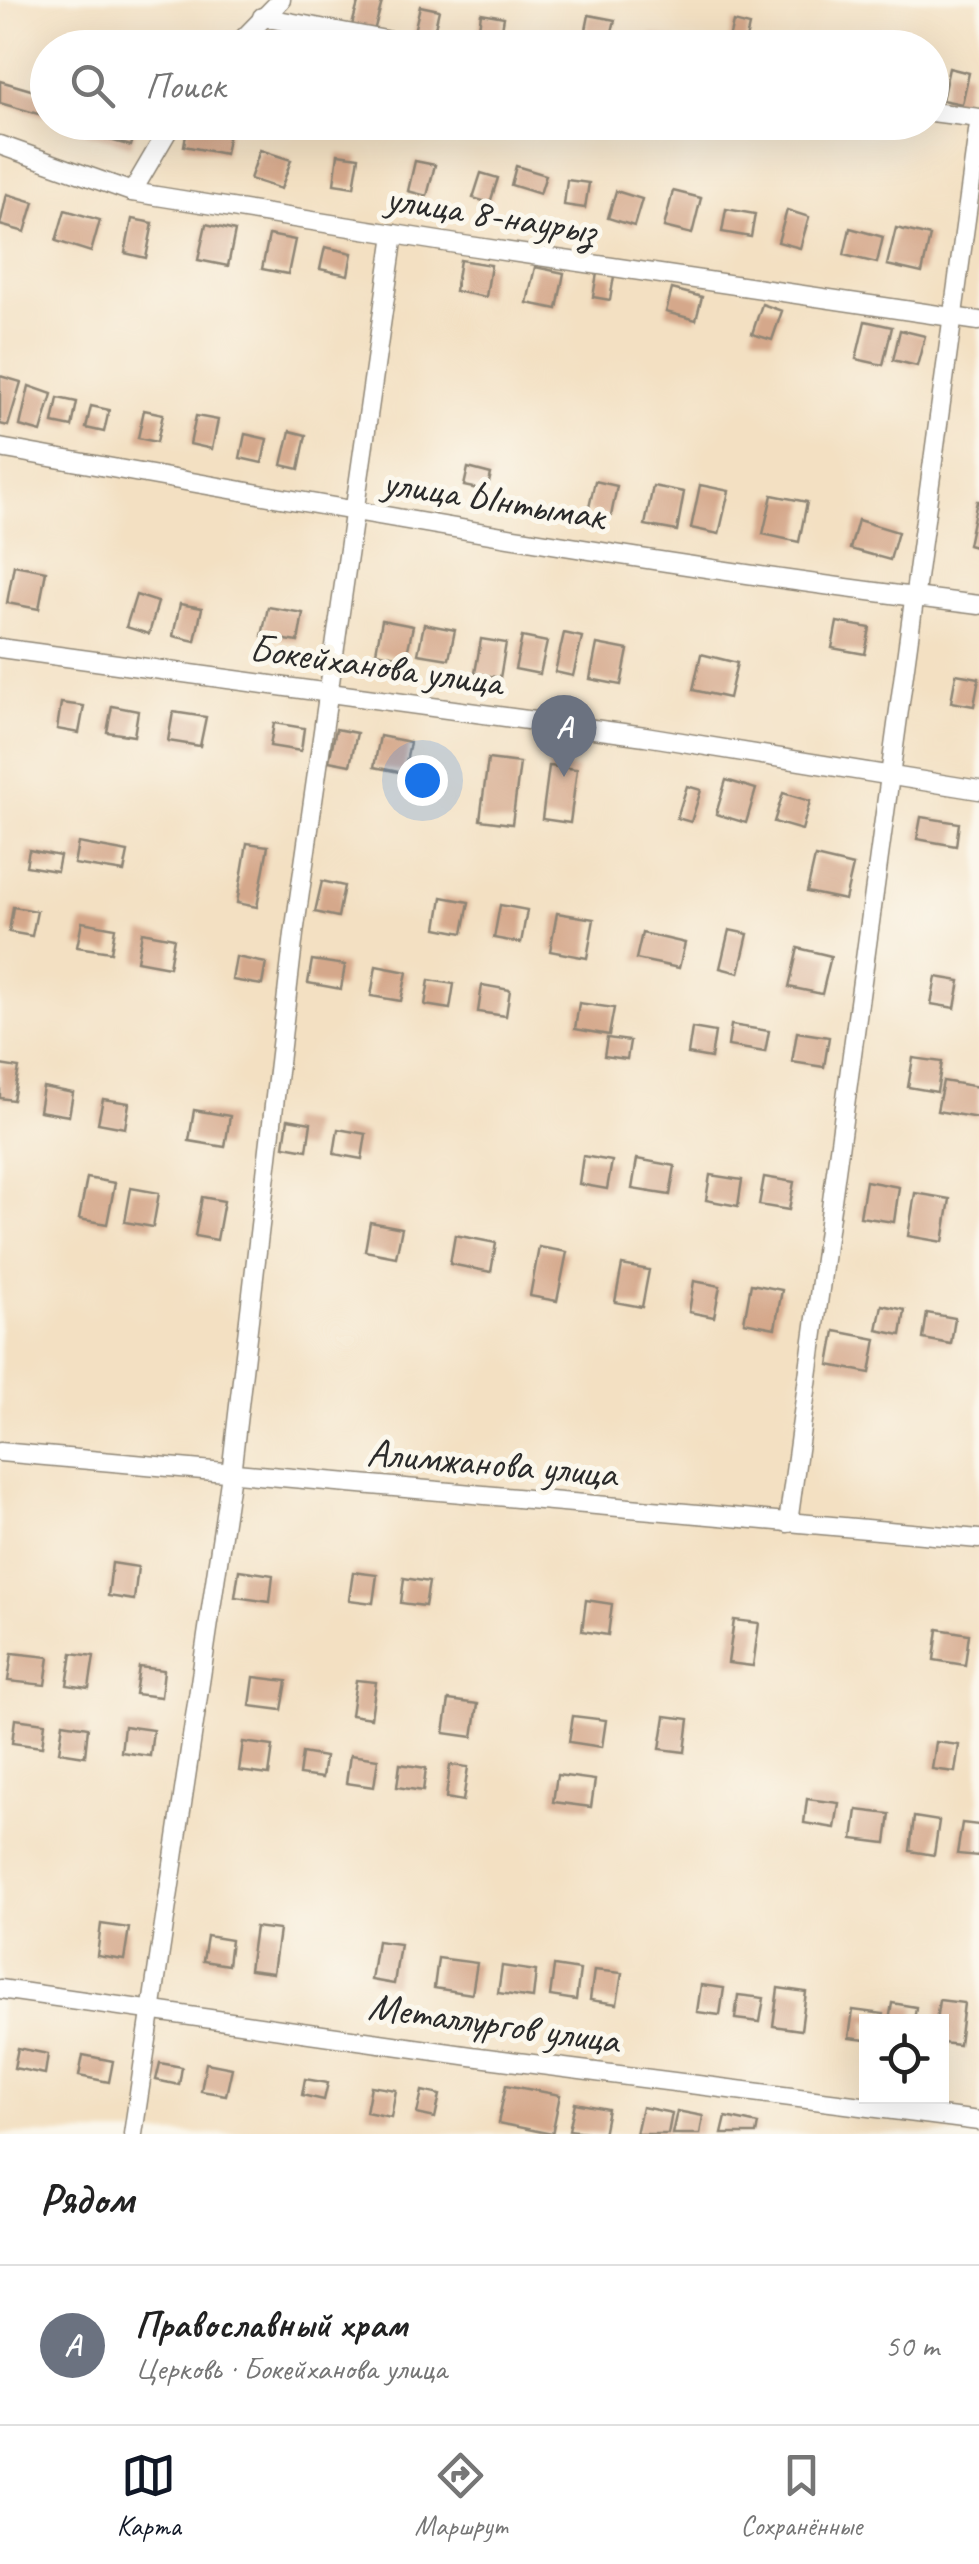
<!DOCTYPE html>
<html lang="ru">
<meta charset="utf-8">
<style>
:root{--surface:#fff;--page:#f2f2f2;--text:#222;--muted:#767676;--line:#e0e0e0;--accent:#111827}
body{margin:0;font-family:Caveat,sans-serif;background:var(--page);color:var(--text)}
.controls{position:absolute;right:30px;bottom:30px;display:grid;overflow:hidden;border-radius:0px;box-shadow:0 10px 40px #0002}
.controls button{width:90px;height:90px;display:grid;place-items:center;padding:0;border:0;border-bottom:2px solid var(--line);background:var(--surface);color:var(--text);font:50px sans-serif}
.you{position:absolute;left:422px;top:780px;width:35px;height:35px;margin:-25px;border:8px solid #fff;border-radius:50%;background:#1a73e8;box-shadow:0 0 0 15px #1a73e833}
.badge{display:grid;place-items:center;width:65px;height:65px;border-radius:50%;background:var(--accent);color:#fff;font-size:32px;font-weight:700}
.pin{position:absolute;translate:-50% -82px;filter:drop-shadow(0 2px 5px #0008)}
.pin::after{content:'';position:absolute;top:52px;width:35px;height:30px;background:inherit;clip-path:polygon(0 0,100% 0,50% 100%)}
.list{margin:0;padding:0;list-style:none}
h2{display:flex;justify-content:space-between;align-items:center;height:130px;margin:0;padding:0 40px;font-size:42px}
h2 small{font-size:32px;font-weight:400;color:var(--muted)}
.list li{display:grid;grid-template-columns:65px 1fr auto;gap:30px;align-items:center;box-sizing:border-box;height:160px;padding:0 40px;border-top:2px solid var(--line)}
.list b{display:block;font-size:38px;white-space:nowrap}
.list p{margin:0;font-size:32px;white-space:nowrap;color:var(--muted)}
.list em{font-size:32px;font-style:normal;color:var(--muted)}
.icon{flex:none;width:55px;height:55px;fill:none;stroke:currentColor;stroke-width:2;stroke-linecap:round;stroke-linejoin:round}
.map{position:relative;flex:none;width:979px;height:2134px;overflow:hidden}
.search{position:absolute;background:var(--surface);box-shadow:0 10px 40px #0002;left:30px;right:30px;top:30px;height:110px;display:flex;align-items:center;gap:25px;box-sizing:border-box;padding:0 35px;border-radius:55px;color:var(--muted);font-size:38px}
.sheet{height:290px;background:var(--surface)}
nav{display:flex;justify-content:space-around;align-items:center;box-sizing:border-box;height:140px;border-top:2px solid var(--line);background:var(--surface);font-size:28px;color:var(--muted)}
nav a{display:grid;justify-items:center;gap:5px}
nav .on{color:var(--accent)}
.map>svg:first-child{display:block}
</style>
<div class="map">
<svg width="979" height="2134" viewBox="0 0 979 2134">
<rect width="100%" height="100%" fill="#fbf7ec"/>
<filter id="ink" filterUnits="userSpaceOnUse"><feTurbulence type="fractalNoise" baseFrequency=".01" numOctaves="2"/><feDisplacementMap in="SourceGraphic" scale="20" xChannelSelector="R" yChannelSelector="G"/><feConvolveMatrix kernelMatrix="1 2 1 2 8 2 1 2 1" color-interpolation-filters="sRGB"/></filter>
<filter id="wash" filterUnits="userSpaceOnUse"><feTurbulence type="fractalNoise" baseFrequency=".0048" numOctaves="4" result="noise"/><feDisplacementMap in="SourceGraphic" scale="40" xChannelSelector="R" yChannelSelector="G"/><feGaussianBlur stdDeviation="2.25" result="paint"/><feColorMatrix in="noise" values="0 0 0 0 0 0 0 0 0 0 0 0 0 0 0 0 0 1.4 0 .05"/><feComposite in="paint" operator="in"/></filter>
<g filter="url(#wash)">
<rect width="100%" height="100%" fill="#f3e0c2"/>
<g id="blocks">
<g fill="#d5a88b">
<polygon points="359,0 382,2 374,31 352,25"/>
<polygon points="420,6 439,10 432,41 413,36"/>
<polygon points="481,13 504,17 499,47 477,43"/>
<polygon points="589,15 615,20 608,48 583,45"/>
<polygon points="733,22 749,26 744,48 727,48"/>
<polygon points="651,34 677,40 675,48 648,48"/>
<polygon points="949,68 969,73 962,104 942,100"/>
<polygon points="0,81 48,95 45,116 0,103"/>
<polygon points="124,122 137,126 131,146 54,124"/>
<polygon points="188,122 231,122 225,154 184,146"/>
<polygon points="260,150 291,160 281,189 250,179"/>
<polygon points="338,154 359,157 354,187 334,184"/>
<polygon points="415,161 435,165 427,196 408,191"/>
<polygon points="516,166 546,175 540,194 511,185"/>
<polygon points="481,173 498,178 490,203 473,198"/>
<polygon points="567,180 589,183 585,208 564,205"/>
<polygon points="616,191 642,199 634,226 608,218"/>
<polygon points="673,191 701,198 692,234 664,227"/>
<polygon points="7,194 34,202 25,232 0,225"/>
<polygon points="726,209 755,214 751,237 722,232"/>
<polygon points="65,210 100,220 91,252 56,241"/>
<polygon points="787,210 809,217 800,248 778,242"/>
<polygon points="132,219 153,223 146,258 125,253"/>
<polygon points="206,224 235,231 228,266 198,260"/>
<polygon points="850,228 883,237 877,263 844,255"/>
<polygon points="896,228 930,236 922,273 887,265"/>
<polygon points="269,235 295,240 288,274 262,269"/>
<polygon points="325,247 352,253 348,275 320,269"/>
<polygon points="460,260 491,265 486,297 455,291"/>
<polygon points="535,267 564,273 557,309 527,303"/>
<polygon points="597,273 614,276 610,300 593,297"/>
<polygon points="672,289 702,297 696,320 666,312"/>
<polygon points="762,304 782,311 772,340 752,334"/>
<polygon points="865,321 892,327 883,365 856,359"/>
<polygon points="900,330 925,336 917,366 893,360"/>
<polygon points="0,376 21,382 8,426 0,424"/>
<polygon points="29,386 52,394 41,432 20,426"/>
<polygon points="58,398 77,402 72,427 53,423"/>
<polygon points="91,406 109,410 104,432 86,428"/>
<polygon points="144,410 163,414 157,442 138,438"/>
<polygon points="196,416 218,420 212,449 190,444"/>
<polygon points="290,431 306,435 299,469 282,465"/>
<polygon points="245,434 267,439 262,463 240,458"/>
<polygon points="468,468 491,474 487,491 464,486"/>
<polygon points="595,481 617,486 611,516 588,512"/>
<polygon points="700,485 729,491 719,534 691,528"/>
<polygon points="653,486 684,492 677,531 645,525"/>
<polygon points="772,495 807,502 799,542 763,534"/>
<polygon points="977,501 979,501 979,548 968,545"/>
<polygon points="858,520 898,532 890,560 850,549"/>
<polygon points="14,565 46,571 39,609 7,603"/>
<polygon points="136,595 158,602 149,634 126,627"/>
<polygon points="180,604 202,608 195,641 173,636"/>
<polygon points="268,607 303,613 298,642 262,636"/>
<polygon points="382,620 413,626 406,658 376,652"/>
<polygon points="837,622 870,628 865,654 832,648"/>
<polygon points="424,624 455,630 449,659 418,654"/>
<polygon points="564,633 582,637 573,676 555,672"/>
<polygon points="522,637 547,642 540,674 515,669"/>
<polygon points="481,639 506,643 500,678 475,673"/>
<polygon points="597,644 628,650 621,685 590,679"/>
<polygon points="701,654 737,663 729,698 693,690"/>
<polygon points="956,674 979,678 974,706 951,702"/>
<polygon points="61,703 84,706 79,733 57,729"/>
<polygon points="112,706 138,711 134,736 107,732"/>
<polygon points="173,712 206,717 200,746 168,741"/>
<polygon points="274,723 304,728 301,751 270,746"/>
<polygon points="336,729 357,733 350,765 329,761"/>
<polygon points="380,736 410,742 404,773 374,767"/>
<polygon points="488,759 520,763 512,824 480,820"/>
<polygon points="549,766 577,769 570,823 542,819"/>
<polygon points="726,780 756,789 746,823 716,814"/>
<polygon points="687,786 701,790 691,822 677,818"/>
<polygon points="783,793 810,801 802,830 774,822"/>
<polygon points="921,817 959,823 956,846 917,839"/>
<polygon points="78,843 128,852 124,872 74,864"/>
<polygon points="247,843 268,846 257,907 237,903"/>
<polygon points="29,850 60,856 57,871 26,866"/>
<polygon points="815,857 853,866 845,900 807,892"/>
<polygon points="322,881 344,886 338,917 315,912"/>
<polygon points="442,897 469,902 463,933 437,928"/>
<polygon points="500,905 527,910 521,943 494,938"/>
<polygon points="13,907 37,911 32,936 9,932"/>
<polygon points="557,913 594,919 587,958 550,951"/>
<polygon points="82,922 115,928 111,952 77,947"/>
<polygon points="729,930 748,934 739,973 720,968"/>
<polygon points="142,932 174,938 169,967 137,961"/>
<polygon points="642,933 685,943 679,968 636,959"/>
<polygon points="798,948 831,956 822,994 789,987"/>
<polygon points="236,957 266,963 262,985 232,980"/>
<polygon points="312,960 345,965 341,989 308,983"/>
<polygon points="376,966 407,972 401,1001 371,996"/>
<polygon points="936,977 960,981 955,1008 931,1004"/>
<polygon points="429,980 454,984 450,1009 425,1005"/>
<polygon points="482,985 510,990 506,1016 478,1012"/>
<polygon points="579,1003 614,1008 609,1035 575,1029"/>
<polygon points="731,1025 769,1031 765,1052 728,1046"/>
<polygon points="692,1028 715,1032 711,1058 688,1054"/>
<polygon points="797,1032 829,1037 824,1067 792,1062"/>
<polygon points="607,1038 630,1041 627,1059 604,1056"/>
<polygon points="913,1058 942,1062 937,1092 908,1087"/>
<polygon points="0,1065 19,1068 13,1100 0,1098"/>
<polygon points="943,1081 979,1087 978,1118 937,1111"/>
<polygon points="43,1087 73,1093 69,1116 39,1111"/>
<polygon points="103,1099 129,1103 125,1128 98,1123"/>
<polygon points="194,1110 230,1116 225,1147 189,1141"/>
<polygon points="288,1119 311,1123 307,1150 284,1146"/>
<polygon points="338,1129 366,1134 362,1159 334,1154"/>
<polygon points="583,1156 612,1161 607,1189 579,1184"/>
<polygon points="637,1159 675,1166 670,1195 632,1189"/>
<polygon points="710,1175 742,1180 738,1206 706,1200"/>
<polygon points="764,1177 794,1182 789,1210 759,1205"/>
<polygon points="87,1178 115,1183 107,1224 79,1219"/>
<polygon points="866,1181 899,1187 894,1222 860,1217"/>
<polygon points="131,1188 159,1193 153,1227 125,1222"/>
<polygon points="915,1193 950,1199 943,1242 908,1236"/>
<polygon points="202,1197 224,1201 217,1240 195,1236"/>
<polygon points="370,1222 402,1228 396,1257 365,1251"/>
<polygon points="455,1235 496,1243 491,1272 450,1264"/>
<polygon points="539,1247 567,1252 557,1301 530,1296"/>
<polygon points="622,1265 649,1270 642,1307 615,1302"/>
<polygon points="694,1281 720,1286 714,1317 689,1312"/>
<polygon points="751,1284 782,1290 775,1328 744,1322"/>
<polygon points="882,1305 905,1310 901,1335 877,1330"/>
<polygon points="927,1313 955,1318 951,1344 923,1339"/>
<polygon points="835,1331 876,1339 870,1373 829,1365"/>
<polygon points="112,1563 138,1567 134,1600 108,1596"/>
<polygon points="239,1570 273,1575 270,1602 235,1597"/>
<polygon points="353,1572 377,1575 373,1603 349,1600"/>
<polygon points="404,1578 429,1582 425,1606 401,1603"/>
<polygon points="586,1600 612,1604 608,1635 582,1631"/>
<polygon points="734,1620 759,1623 753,1666 728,1663"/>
<polygon points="938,1629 969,1634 965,1665 934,1660"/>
<polygon points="12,1653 49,1657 45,1685 8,1681"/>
<polygon points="72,1653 94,1656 89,1688 67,1685"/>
<polygon points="139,1667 164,1670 161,1697 135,1694"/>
<polygon points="254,1677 287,1681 282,1710 250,1706"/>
<polygon points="356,1680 376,1682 371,1718 351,1715"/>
<polygon points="449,1700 478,1704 473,1737 444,1733"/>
<polygon points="573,1716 606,1720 602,1747 569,1742"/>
<polygon points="665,1716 689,1719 685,1752 660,1749"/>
<polygon points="15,1719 45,1723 42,1747 12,1743"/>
<polygon points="63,1723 88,1727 85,1756 59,1752"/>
<polygon points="124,1726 153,1730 150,1756 121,1752"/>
<polygon points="243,1742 273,1746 269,1775 239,1771"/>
<polygon points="936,1742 959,1745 955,1772 932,1769"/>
<polygon points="302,1753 325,1757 322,1778 299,1775"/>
<polygon points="350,1755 378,1759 374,1787 346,1783"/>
<polygon points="400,1764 426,1768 423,1791 397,1787"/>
<polygon points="450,1765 468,1767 463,1801 446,1798"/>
<polygon points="557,1775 595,1780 591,1807 553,1802"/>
<polygon points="807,1799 839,1803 835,1828 804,1823"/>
<polygon points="857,1810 890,1814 886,1843 853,1839"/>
<polygon points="914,1817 939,1821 934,1855 910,1851"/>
<polygon points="962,1823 979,1825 979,1856 957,1854"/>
<polygon points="101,1924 129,1928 124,1960 97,1956"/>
<polygon points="255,1927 279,1930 273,1973 249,1970"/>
<polygon points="207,1936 231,1940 228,1965 203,1961"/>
<polygon points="377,1941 400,1944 394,1984 371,1980"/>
<polygon points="438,1958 477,1963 472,1994 434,1988"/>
<polygon points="502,1966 536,1971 533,1998 498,1993"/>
<polygon points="554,1966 580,1970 576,2000 550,1996"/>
<polygon points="594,1970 622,1973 617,2004 590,2000"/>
<polygon points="701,1985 724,1988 720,2015 697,2012"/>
<polygon points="778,1988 806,1992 801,2030 773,2026"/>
<polygon points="738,1995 764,1998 760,2022 735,2019"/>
<polygon points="939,2000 964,2003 959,2045 942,2043 942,2021 936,2021"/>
<polygon points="892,2003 916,2007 914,2021 889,2021"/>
<polygon points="853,2010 883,2014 882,2021 866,2021 866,2040 849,2038"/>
<polygon points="18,2048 48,2054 45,2074 14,2068"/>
<polygon points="83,2055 113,2061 109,2082 79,2076"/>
<polygon points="160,2063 182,2067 179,2085 156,2080"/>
<polygon points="206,2063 232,2068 226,2095 201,2091"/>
<polygon points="305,2079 328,2083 324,2100 302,2095"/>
<polygon points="506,2085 560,2095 552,2134 498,2123"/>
<polygon points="371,2086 396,2090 391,2117 366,2112"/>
<polygon points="422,2091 440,2095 435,2118 417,2114"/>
<polygon points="575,2103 608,2109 603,2134 569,2130"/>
<polygon points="642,2107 672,2113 668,2134 636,2134"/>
<polygon points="677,2111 703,2116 700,2134 672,2134"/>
<polygon points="726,2117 758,2124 756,2134 722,2134"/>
</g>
</g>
</g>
<g filter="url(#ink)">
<use href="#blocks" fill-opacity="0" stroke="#8f8676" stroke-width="2.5"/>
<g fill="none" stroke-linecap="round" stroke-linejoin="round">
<defs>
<g id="street">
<polyline points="262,17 429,48"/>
<polyline points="234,48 281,0"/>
<polyline points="932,112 979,118"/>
<polyline points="0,145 132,192 463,245 979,321"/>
<polyline points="132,192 173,122"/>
<path d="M0 448C325 506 651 566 979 605"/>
<polyline points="0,648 645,736 979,790"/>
<polyline points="0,1452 979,1539"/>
<polyline points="788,1523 979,124"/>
<polyline points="0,1989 471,2056 979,2121"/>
<polyline points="133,2134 231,1474 294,934 394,234"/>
</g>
</defs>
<use href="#street" stroke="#8f8676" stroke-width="21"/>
<use href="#street" stroke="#fff" stroke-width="18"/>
</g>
</g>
<g text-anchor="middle" stroke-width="10" stroke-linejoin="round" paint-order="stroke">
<g font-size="40" fill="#2b2b2b" stroke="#fbf7ec">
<text transform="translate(491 213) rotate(9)" y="14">улица 8-наурыз</text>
<text transform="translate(494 498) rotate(9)" y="14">улица Ынтымак</text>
<text transform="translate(376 664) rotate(8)" y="14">Бокейханова улица</text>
<text transform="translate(492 1462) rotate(5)" y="14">Алимжанова улица</text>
<text transform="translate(494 2022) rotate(8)" y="14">Металлургов улица</text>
</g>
</g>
</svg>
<div class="controls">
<button><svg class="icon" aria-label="locate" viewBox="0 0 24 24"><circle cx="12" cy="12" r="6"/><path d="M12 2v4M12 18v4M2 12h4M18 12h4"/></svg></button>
</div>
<div class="you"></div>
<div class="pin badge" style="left:564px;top:777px;background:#6b7280">A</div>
<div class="search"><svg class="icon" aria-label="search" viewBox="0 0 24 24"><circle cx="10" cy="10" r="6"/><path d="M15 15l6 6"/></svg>Поиск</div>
</div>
<section class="sheet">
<h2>Рядом<small></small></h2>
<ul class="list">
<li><span class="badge" style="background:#6b7280">A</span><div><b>Православный храм</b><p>Церковь · Бокейханова улица</p></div><em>50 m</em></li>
</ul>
</section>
<nav>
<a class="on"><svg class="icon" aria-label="map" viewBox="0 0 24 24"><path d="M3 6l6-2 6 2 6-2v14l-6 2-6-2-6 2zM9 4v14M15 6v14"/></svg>Карта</a>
<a><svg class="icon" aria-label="directions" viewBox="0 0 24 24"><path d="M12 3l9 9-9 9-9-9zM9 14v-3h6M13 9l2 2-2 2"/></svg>Маршрут</a>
<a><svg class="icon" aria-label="saved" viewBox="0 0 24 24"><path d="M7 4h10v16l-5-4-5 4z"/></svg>Сохранённые</a>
</nav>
